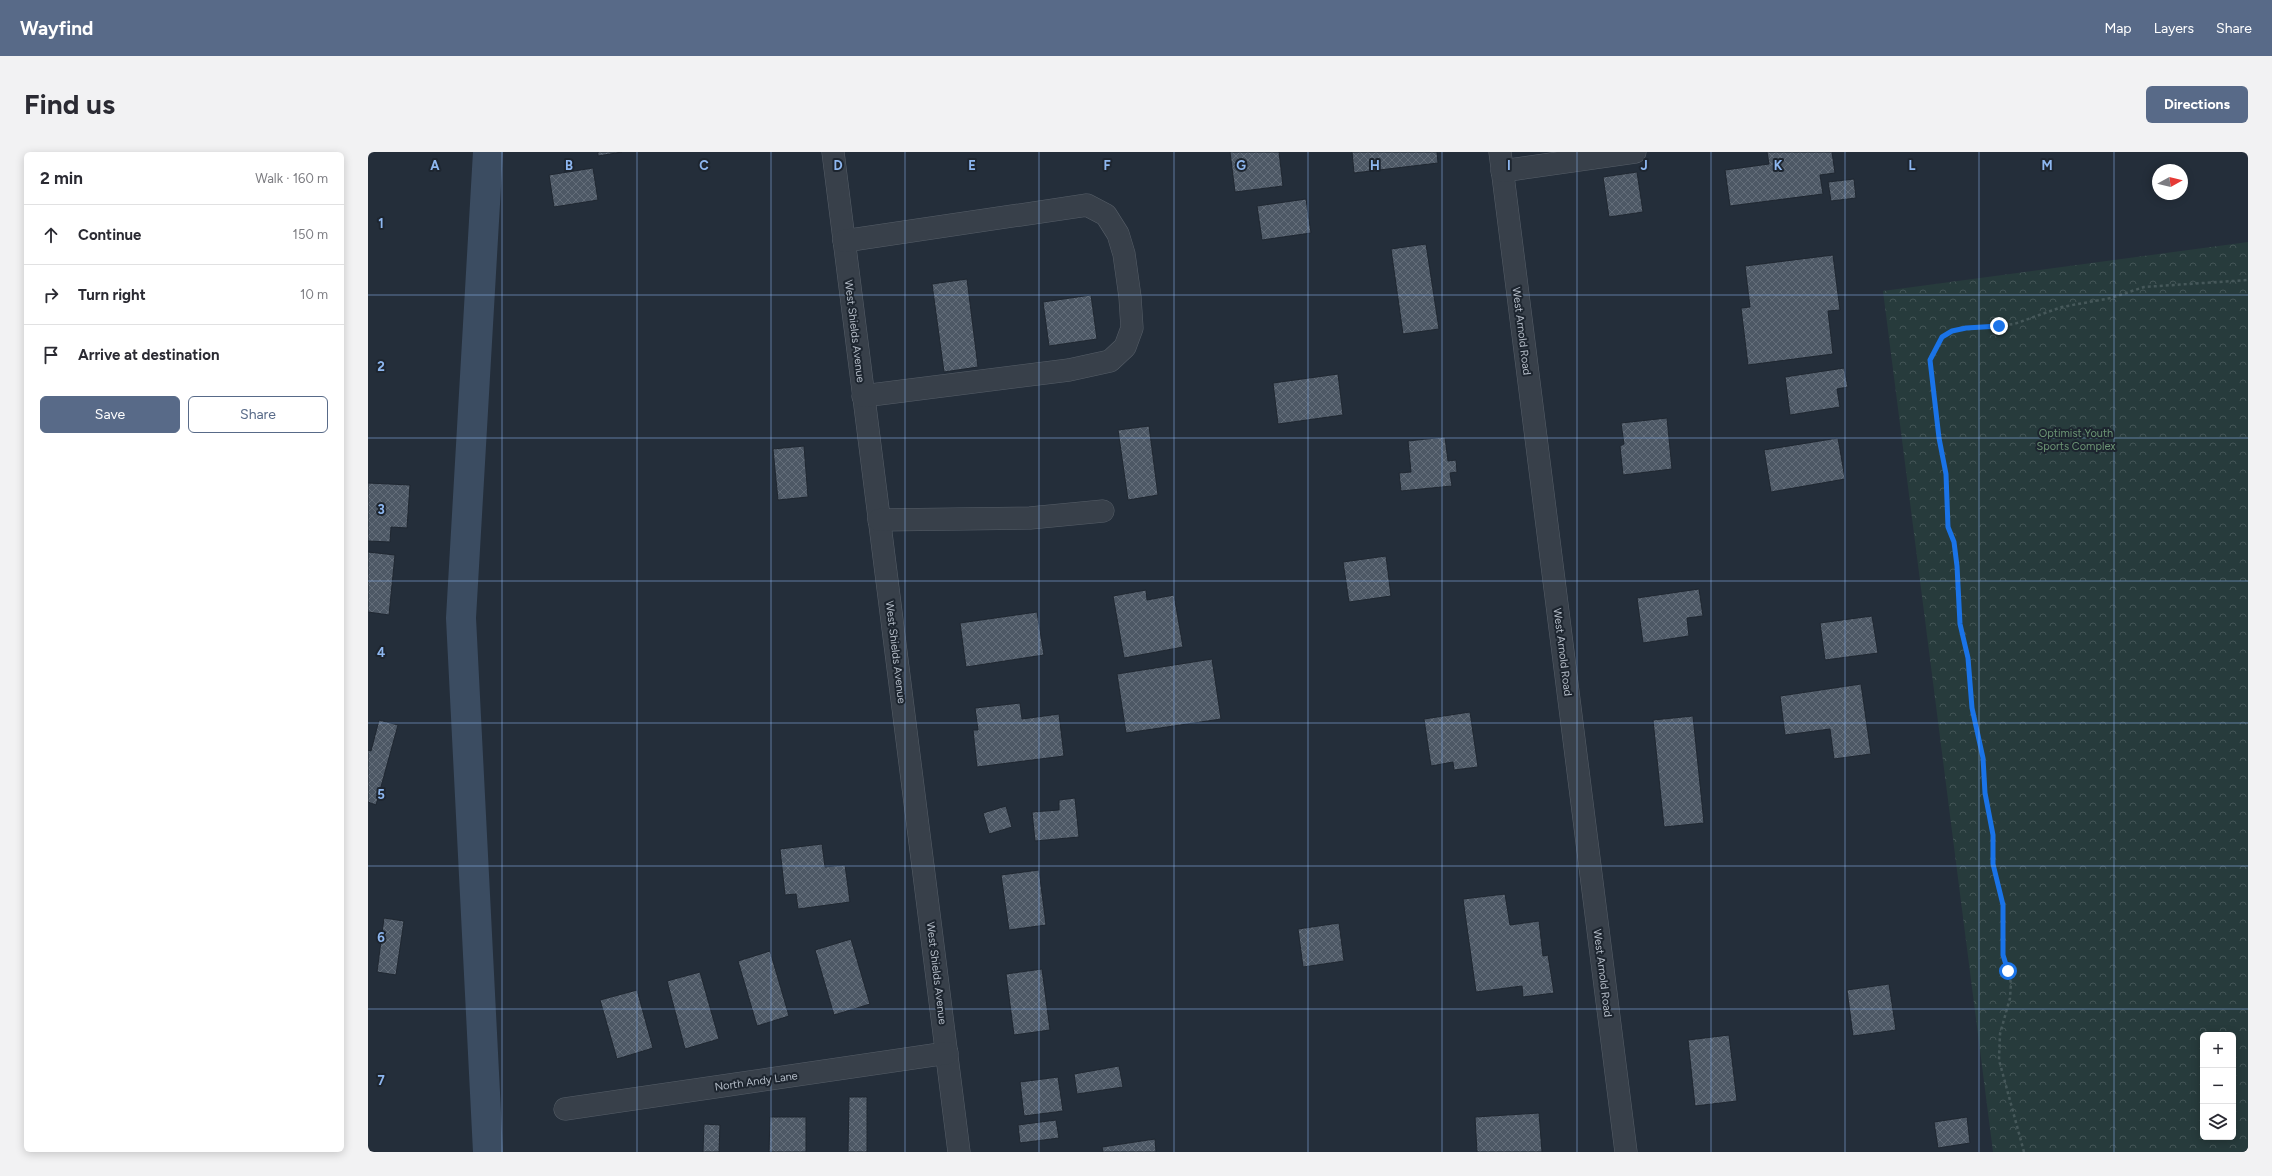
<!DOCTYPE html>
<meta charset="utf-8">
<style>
:root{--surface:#fff;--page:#f2f2f3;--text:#2b2b33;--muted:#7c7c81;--line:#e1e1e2;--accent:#586a88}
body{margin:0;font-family:Figtree,sans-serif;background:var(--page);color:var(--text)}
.controls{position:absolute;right:12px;bottom:12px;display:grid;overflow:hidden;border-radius:6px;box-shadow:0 2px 10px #0003}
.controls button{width:36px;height:36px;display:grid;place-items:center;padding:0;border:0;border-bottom:1px solid var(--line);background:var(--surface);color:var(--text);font:20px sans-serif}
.compass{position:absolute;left:1784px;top:12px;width:36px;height:36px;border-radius:50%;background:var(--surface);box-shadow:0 2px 10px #0003;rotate:82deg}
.stop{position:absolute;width:12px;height:12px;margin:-9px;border:3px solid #1a73e8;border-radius:50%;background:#fff}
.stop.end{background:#1a73e8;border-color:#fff;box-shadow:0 1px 4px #0008}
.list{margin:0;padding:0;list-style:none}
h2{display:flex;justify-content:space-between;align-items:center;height:52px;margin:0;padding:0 16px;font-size:17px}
h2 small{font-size:13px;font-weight:400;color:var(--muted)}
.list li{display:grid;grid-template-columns:26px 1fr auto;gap:12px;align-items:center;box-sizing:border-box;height:60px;padding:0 16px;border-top:1px solid var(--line)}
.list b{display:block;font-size:15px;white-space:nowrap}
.list em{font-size:13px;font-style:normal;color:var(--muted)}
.actions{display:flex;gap:8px;padding:12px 16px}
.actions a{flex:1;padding:9px 0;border:1px solid var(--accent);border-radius:6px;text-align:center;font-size:14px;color:var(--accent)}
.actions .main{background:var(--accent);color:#fff}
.icon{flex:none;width:22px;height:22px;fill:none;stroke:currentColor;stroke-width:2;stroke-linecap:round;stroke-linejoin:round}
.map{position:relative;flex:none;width:1880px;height:1000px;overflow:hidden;border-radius:6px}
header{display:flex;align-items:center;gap:24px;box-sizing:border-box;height:56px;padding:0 20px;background:var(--accent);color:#fff}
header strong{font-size:19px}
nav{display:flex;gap:22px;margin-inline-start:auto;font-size:14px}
.intro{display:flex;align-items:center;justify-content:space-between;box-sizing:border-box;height:96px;padding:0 24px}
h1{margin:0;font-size:28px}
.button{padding:10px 18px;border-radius:6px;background:var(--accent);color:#fff;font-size:14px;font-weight:700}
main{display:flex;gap:24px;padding:0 24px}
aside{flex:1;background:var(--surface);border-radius:6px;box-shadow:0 2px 10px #0003}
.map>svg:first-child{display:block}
</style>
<header>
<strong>Wayfind</strong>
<nav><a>Map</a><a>Layers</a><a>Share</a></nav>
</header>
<div class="intro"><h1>Find us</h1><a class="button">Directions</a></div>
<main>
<aside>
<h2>2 min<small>Walk · 160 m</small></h2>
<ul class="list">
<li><svg class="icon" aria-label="ahead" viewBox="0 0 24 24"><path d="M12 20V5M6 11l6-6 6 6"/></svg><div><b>Continue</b></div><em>150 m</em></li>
<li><svg class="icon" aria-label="right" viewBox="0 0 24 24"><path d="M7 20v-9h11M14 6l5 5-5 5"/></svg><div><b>Turn right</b></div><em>10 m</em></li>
<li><svg class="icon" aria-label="arrive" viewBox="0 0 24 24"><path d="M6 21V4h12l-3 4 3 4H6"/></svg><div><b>Arrive at destination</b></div></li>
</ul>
<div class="actions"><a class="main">Save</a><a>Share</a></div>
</aside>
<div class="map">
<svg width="1880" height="1000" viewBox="0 0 1880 1000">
<defs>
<pattern id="park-crowns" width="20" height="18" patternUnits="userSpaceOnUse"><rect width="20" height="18" fill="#273b3c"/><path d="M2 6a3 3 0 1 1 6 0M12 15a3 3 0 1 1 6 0" fill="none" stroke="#445557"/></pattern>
<pattern id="building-cross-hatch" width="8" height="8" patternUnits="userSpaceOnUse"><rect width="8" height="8" fill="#4d5865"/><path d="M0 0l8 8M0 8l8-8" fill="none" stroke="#646e7a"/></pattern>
</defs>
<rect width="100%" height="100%" fill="#242e3a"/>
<path fill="url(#park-crowns)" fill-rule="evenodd" d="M1880 90V1000H1625L1515 139ZM1835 883H1865V985H1835Z"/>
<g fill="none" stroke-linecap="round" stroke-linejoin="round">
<polyline stroke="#3b4c61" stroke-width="30" points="120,0 93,466 120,1000"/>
</g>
<g fill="url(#building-cross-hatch)" stroke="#1f2731">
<polygon points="230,0 254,0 230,4"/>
<polygon points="862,0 911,0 915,34 867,40"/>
<polygon points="984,0 1069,0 1070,11 986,21"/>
<polygon points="1399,0 1464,0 1467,21 1452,23 1455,42 1362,54 1357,18 1401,12"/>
<polygon points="225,16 230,48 186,55 181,23"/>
<polygon points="1269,20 1275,60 1241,65 1235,25"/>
<polygon points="1486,27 1488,46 1463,49 1460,30"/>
<polygon points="938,47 943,81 894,88 889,54"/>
<polygon points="1058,92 1071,177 1035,182 1023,97"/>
<polygon points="1465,103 1472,158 1460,159 1465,202 1380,213 1373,156 1382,155 1377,114"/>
<polygon points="599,127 610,215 576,220 564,132"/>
<polygon points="723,143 729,187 681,194 675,150"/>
<polygon points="1476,216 1480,235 1469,237 1472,255 1422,263 1417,225"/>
<polygon points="970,222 975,263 910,272 905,231"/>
<polygon points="1299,266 1304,317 1255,323 1252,294 1256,292 1253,271"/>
<polygon points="781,274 790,343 760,348 750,278"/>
<polygon points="1077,285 1080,309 1088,308 1089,320 1082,321 1084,334 1033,339 1031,321 1043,320 1040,289"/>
<polygon points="1470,286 1477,327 1403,340 1396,298"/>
<polygon points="436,294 440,345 410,348 405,297"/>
<polygon points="0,331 42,333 39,376 23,375 22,390 0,389"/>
<polygon points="0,400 27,403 21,463 0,460"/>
<polygon points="1018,404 1023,444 981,450 975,410"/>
<polygon points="1331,437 1335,464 1319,466 1321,484 1275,491 1269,446"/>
<polygon points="778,438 779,448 806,443 815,495 756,506 745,444"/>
<polygon points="669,460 676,503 598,515 592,471"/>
<polygon points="1504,464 1510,501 1457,508 1452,471"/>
<polygon points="844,507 853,567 758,581 749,522"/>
<polygon points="1493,532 1503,602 1466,607 1462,577 1417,583 1412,544"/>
<polygon points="652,551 654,567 691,562 696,604 609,615 605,578 610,578 607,556"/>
<polygon points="1102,560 1110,615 1086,618 1085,610 1063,614 1056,567"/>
<polygon points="1325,564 1336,671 1296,675 1285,568"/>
<polygon points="11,568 30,573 8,653 0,650 0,598 3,599"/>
<polygon points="707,646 711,685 667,689 664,660 691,658 691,648"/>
<polygon points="638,654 644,675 621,682 615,661"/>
<polygon points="454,692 457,715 477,713 482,750 430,757 428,742 417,743 412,697"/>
<polygon points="671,718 678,773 641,778 633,723"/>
<polygon points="1137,742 1142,773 1171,769 1175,804 1180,803 1186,841 1155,845 1154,834 1108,840 1095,747"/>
<polygon points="16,766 36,769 28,823 9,820"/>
<polygon points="971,771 976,809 935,815 930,777"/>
<polygon points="483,787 502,852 466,863 447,798"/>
<polygon points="402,799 421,864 389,874 370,809"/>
<polygon points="674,817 682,878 646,883 638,822"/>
<polygon points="332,820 351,887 317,897 299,829"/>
<polygon points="1521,832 1528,878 1485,884 1479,838"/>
<polygon points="269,838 285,896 249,907 232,848"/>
<polygon points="1361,883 1369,949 1327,954 1320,888"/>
<polygon points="751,914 755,935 709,942 706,922"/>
<polygon points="690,925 695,959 656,964 652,930"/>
<polygon points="481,945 499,945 499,1000 480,1000"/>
<polygon points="1171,961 1174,1000 1109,1000 1107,965"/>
<polygon points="402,965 438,965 438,1000 401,1000"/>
<polygon points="1599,965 1602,991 1570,996 1566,970"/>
<polygon points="688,968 691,986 652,991 650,973"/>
<polygon points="336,972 352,973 351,1000 335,1000"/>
<polygon points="787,987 788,1000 735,1000 734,995"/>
</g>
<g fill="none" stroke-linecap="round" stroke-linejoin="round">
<defs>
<g id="minor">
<polyline points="465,0 591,1000"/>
<polyline points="1132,0 1258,1000"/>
<polyline points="1134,19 1267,0"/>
<polyline points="476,89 719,53 738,63 750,82 756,102 762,145 764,176 757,195 742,209 701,218 495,244"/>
<polyline points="511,368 662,366 735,359"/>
<polyline points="197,957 579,901"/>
</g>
</defs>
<use href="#minor" stroke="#565e68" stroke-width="23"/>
<polyline stroke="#46585a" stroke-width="2.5" stroke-dasharray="3 3" stroke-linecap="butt" points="1656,1000 1631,908 1632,882 1642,846 1643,831 1635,803 1635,753 1625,712 1625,683 1617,641 1615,606 1604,556 1601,506 1592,472 1589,414 1586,390 1581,375 1578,322 1571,286 1562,208 1574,185 1584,179 1646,172 1694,155 1743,146 1776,135 1880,128"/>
<use href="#minor" stroke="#38404a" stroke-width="22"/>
</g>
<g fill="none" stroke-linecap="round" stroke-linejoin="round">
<polyline stroke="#1a73e8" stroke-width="5" points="1631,174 1598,176 1584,179 1574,185 1562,208 1571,286 1578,322 1580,375 1586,390 1589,414 1592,472 1600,506 1604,556 1615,606 1617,641 1625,683 1625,712 1635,753 1635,803 1640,819"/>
</g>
<path fill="none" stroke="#8eb7f0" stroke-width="1" stroke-opacity="0.55" d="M134 0V1000M269 0V1000M403 0V1000M537 0V1000M671 0V1000M806 0V1000M940 0V1000M1074 0V1000M1209 0V1000M1343 0V1000M1477 0V1000M1611 0V1000M1746 0V1000M0 143H1880M0 286H1880M0 429H1880M0 571H1880M0 714H1880M0 857H1880"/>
<g text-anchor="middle" stroke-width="4" stroke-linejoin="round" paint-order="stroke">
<g font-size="11" fill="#b3bbc6" stroke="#1d252f">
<text transform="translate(487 179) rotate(83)" y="4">West Shields Avenue</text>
<text transform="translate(1154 179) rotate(83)" y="4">West Arnold Road</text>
<text transform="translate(528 500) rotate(83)" y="4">West Shields Avenue</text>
<text transform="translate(1195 500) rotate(83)" y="4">West Arnold Road</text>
<text transform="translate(569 821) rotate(83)" y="4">West Shields Avenue</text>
<text transform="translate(1235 821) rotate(83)" y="4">West Arnold Road</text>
<text transform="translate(388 929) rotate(-8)" y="4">North Andy Lane</text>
</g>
<g font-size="11" fill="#6c9574" stroke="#1d252f">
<text x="1708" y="285">Optimist Youth<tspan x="1708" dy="13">Sports Complex</tspan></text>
</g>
</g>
<g font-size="13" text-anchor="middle" font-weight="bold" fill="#8eb7f0" stroke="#1d252f" stroke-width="4" stroke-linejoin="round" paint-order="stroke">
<text x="67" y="18">A</text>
<text x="201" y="18">B</text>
<text x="336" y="18">C</text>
<text x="470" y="18">D</text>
<text x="604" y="18">E</text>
<text x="739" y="18">F</text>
<text x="873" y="18">G</text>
<text x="1007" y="18">H</text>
<text x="1141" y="18">I</text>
<text x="1276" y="18">J</text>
<text x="1410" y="18">K</text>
<text x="1544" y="18">L</text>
<text x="1679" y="18">M</text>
<text x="13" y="76">1</text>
<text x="13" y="219">2</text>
<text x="13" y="362">3</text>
<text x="13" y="505">4</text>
<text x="13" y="647">5</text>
<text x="13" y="790">6</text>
<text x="13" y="933">7</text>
</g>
</svg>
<div class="controls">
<button>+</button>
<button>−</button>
<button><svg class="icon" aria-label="layers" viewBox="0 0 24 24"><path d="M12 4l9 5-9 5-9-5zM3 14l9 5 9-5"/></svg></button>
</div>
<svg class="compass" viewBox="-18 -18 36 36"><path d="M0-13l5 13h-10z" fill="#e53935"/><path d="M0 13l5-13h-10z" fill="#7c7c81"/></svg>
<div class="stop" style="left:1640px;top:819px"></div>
<div class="stop end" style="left:1631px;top:174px"></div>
</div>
</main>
